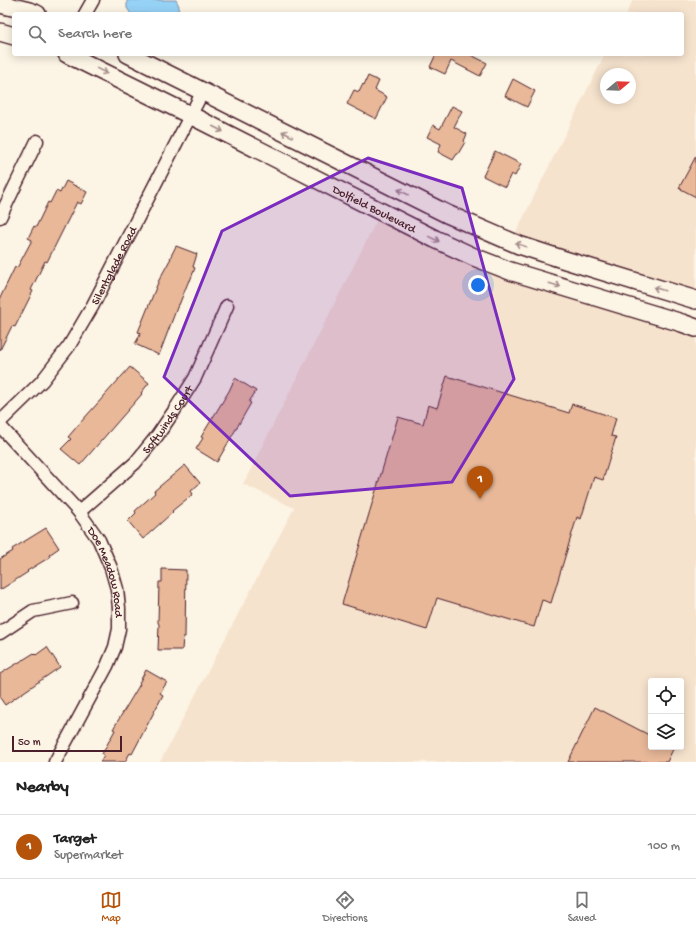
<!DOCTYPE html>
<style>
:root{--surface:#fff;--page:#f6f6f6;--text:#222;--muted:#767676;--line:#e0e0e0;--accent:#b45309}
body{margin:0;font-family:"Gochi Hand",sans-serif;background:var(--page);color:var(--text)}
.controls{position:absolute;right:12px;bottom:12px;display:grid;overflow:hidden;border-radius:4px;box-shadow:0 2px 10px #0003}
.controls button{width:36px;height:36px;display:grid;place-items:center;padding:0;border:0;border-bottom:1px solid var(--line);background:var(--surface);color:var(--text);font:20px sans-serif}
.compass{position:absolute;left:600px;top:68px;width:36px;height:36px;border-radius:50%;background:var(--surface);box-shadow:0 2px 10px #0003;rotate:71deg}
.scale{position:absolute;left:12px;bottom:10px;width:110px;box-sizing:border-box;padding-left:4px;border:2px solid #4a1f2b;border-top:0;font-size:11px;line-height:14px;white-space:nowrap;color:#4a1f2b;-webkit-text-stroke:3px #fcf5e5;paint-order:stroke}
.you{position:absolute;left:478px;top:285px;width:14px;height:14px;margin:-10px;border:3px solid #fff;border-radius:50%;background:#1a73e8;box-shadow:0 0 0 6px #1a73e833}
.badge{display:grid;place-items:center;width:26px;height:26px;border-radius:50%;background:var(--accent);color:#fff;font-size:13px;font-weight:700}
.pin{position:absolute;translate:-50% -33px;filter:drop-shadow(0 1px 2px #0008)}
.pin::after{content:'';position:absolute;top:21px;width:14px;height:12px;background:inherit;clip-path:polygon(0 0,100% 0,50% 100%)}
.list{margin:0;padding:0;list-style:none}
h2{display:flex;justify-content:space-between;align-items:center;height:52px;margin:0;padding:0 16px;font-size:17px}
h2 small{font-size:13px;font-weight:400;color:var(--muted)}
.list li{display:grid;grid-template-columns:26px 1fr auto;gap:12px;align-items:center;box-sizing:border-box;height:64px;padding:0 16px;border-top:1px solid var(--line)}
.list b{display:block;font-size:15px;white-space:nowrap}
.list p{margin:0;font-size:13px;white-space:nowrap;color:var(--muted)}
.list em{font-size:13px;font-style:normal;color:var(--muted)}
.icon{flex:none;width:22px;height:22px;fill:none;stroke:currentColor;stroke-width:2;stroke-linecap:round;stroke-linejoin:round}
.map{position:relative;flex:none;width:696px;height:762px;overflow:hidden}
.search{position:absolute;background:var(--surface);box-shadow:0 2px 10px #0003;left:12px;right:12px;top:12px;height:44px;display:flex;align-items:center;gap:10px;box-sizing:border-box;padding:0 14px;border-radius:4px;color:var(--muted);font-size:15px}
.sheet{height:116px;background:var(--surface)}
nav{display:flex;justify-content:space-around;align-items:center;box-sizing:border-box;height:56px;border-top:1px solid var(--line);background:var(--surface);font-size:11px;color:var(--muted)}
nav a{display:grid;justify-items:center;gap:2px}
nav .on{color:var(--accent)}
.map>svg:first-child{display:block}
</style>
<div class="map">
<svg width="696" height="762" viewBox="0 0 696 762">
<rect width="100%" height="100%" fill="#fcf5e5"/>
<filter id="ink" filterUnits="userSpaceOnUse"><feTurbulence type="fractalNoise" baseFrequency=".025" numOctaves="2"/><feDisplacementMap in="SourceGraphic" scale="8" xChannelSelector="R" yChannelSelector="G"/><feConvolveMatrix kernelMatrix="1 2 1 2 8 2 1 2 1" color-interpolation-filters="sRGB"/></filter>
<g filter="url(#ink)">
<g fill="#f6e3ce" fill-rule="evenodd">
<path d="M633 0H696V292L515 234 605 54H682V14H626ZM606 74H630V98H606Z"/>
<path d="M378 218 508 279 696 336V762H160L294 508 243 484ZM651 681H681V747H651Z"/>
</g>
<polygon fill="#96d2f6" stroke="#788aa5" points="127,0 176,0 179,6 178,14 131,14 127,8"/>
<g fill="#e8b899" stroke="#4a1f2b">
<polygon points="436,54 469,54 487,63 480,76 451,61 445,74 430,67"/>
<polygon points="368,76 379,81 375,90 387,97 376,119 347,104 354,90 359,92 363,84 364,85"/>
<polygon points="513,79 535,91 527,107 505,96"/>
<polygon points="452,106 462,111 454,127 467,134 464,141 465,142 458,154 457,154 453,160 438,152 441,144 427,137 433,125 440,129"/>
<polygon points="495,151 521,164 515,176 511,174 505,187 483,176"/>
<polygon points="696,156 696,197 679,188"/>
<polygon points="66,181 87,192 81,204 77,202 47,262 45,261 31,290 33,291 15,327 12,326 0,350 0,298 15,267 17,268 32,240 28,238 34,226 36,227 48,202 50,203 56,191 60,193"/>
<polygon points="176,246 197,254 193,267 195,268 190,281 189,280 179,305 178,305 159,355 135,344 141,333 138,332 159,280 171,258 170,258"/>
<polygon points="130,367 149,383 141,393 142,394 80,465 61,449 71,439 68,437 80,423"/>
<polygon points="447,376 569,413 572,404 616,418 611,436 616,437 603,480 594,477 581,519 577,517 551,603 542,600 534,627 437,598 427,630 342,604 398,417 423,424 428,405 437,408"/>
<polygon points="235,378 256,391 249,402 251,403 217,462 196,449 203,438 201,437 229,391"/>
<polygon points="185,465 200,483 191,491 193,494 172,511 173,512 143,539 128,521 136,513 135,511 155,493 154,491"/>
<polygon points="46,528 59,548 49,555 50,557 27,571 28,572 0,590 0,559 13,551 12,549"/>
<polygon points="162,569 186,570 185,637 183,637 182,650 158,650 159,624 158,623 159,582 162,582"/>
<polygon points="47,647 60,667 5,705 0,698 0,674 34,653 36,655"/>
<polygon points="146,670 167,682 160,693 163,695 132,754 130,753 125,762 100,762 104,755 102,754 115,730 113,729 140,684 139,683"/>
<polygon points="595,707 651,736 651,747 674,747 667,762 568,762"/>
</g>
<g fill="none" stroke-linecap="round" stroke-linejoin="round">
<defs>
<g id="street">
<polyline points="85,14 93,0"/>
<polyline points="0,217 37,141"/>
<path id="s1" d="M0 422 42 381 69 346 92 307 203 91"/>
<path id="s2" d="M0 426 79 512 99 540 111 568 117 589 119 608V629L115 647 107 666 55 762"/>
<path id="s3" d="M79 512 135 463 157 436 174 411 195 378 227 306"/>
<polyline points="0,633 33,611 72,603"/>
</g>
<g id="secondary">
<polyline points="0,4 29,11 37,14"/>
<polyline points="0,32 14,36"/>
<path id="s4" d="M67 54 190 115 435 239 474 257 510 271 682 323 696 328"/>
<polyline points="128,54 447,214 519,245 565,260 696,300"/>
</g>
</defs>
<use href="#street" stroke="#4a1f2b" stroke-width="15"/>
<use href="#secondary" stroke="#4a1f2b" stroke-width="20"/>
<use href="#street" stroke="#fcf5e5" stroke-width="12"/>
<use href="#secondary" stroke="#fcf5e5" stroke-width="17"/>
</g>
<defs><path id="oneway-shaft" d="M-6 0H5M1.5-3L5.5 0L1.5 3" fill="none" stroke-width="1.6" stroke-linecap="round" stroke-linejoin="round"/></defs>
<g stroke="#a38a88">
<use href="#oneway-shaft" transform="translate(102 71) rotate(26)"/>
<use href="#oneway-shaft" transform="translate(218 129) rotate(27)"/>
<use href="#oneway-shaft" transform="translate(287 134) rotate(-153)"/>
<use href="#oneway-shaft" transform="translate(403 192) rotate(-153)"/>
<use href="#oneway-shaft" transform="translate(434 239) rotate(26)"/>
<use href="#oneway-shaft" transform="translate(521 245) rotate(-160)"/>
<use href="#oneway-shaft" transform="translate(555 285) rotate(17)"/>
<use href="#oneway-shaft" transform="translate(659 289) rotate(-163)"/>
</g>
</g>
<path fill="#7b2cbf" fill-opacity="0.2" stroke="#7b2cbf" stroke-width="3" stroke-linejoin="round" d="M368 158 462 188 514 379 452 482 290 496 164 377 222 231Z"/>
<g text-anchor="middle" stroke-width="3" stroke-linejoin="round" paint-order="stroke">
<g font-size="12" fill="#4a1f2b" stroke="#fcf5e5">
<text dy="4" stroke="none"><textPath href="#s4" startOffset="344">Dolfield Boulevard</textPath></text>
<text dy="4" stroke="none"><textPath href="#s1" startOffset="195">Silentglade Road</textPath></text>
<text dy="4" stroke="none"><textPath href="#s3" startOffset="129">Softwinds Court</textPath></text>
<text dy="4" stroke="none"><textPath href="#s2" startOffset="184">Doe Meadow Road</textPath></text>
</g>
</g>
</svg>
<div class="controls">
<button><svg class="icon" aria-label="locate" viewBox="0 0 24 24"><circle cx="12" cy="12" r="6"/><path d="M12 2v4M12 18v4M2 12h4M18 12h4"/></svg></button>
<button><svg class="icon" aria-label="layers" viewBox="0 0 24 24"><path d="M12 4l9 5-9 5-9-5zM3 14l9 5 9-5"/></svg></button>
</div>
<svg class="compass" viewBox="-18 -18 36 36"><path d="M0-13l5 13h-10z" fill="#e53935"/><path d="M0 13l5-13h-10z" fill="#767676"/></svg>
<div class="scale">50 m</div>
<div class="you"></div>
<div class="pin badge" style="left:480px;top:499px">1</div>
<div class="search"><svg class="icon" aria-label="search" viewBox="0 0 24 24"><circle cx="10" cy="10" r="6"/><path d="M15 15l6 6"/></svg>Search here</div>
</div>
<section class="sheet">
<h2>Nearby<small></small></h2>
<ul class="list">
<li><span class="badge">1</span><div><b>Target</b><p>Supermarket</p></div><em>100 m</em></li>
</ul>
</section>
<nav>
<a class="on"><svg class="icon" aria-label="map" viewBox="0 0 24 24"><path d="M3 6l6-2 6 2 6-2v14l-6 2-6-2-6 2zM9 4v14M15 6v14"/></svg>Map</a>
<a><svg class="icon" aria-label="directions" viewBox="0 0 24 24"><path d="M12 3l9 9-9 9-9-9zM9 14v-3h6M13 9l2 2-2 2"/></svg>Directions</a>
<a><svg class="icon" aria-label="saved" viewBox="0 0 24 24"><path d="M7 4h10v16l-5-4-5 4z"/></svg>Saved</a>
</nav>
